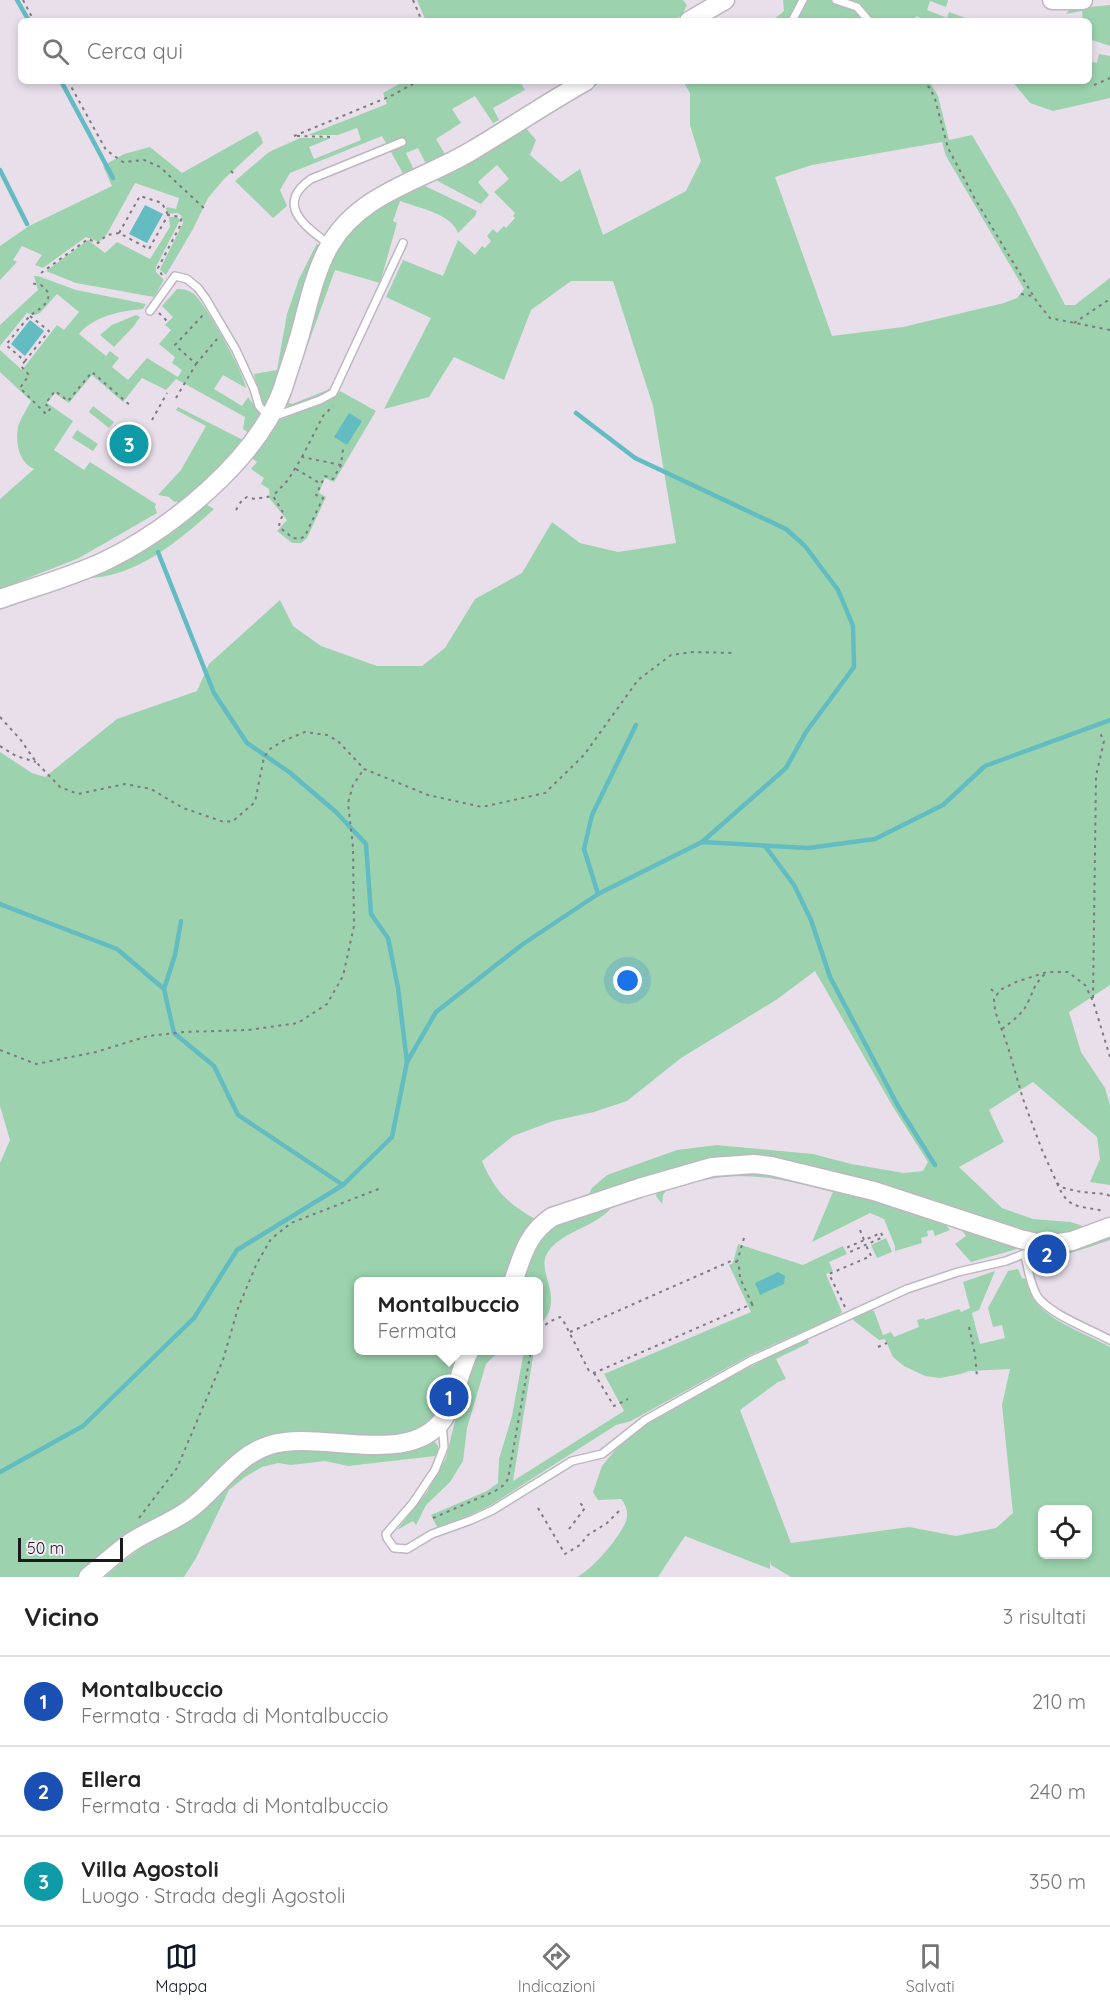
<!DOCTYPE html>
<html lang="it">
<meta charset="utf-8">
<style>
:root{--surface:#fff;--page:#f2f2f2;--text:#222;--muted:#767676;--line:#e0e0e0;--accent:#111827}
body{margin:0;font-family:Quicksand,sans-serif;background:var(--page);color:var(--text)}
.controls{position:absolute;right:18px;bottom:18px;display:grid;overflow:hidden;border-radius:9px;box-shadow:0 3px 9px #0003}
.controls button{width:54px;height:54px;display:grid;place-items:center;padding:0;border:0;border-bottom:2px solid var(--line);background:var(--surface);color:var(--text);font:30px sans-serif}
.scale{position:absolute;left:18px;bottom:15px;width:105px;box-sizing:border-box;padding-left:6px;border:3px solid #1c191d;border-top:0;font-size:16px;line-height:21px;white-space:nowrap;color:#1c191d;-webkit-text-stroke:4px #f5ecf8;paint-order:stroke}
.you{position:absolute;left:628px;top:981px;width:21px;height:21px;margin:-15px;border:4px solid #fff;border-radius:50%;background:#1a73e8;box-shadow:0 0 0 9px #1a73e833}
.badge{display:grid;place-items:center;width:39px;height:39px;border-radius:50%;background:var(--accent);color:#fff;font-size:20px;font-weight:700}
.pin{position:absolute;translate:-50% -50%;border:3px solid #fff;box-shadow:0 2px 6px #0006}
.popup{position:absolute;left:354px;top:1277px;width:189px;height:78px;box-sizing:border-box;display:grid;place-content:center;border-radius:9px;background:var(--surface);filter:drop-shadow(0 2px 4px #0005);font-size:20px;white-space:nowrap;color:var(--muted)}
.popup b{font-size:22px;color:var(--text)}
.popup::after{content:'';position:absolute;left:50%;top:100%;margin-left:-12px;border:12px solid transparent;border-top-color:var(--surface)}
.list{margin:0;padding:0;list-style:none}
h2{display:flex;justify-content:space-between;align-items:center;height:78px;margin:0;padding:0 24px;font-size:26px}
h2 small{font-size:20px;font-weight:400;color:var(--muted)}
.list li{display:grid;grid-template-columns:39px 1fr auto;gap:18px;align-items:center;box-sizing:border-box;height:90px;padding:0 24px;border-top:2px solid var(--line)}
.list b{display:block;font-size:22px;white-space:nowrap}
.list p{margin:0;font-size:20px;white-space:nowrap;color:var(--muted)}
.list em{font-size:20px;font-style:normal;color:var(--muted)}
.icon{flex:none;width:33px;height:33px;fill:none;stroke:currentColor;stroke-width:2;stroke-linecap:round;stroke-linejoin:round}
.map{position:relative;flex:none;width:1110px;height:1577px;overflow:hidden}
.search{position:absolute;background:var(--surface);box-shadow:0 3px 9px #0003;left:18px;right:18px;top:18px;height:66px;display:flex;align-items:center;gap:15px;box-sizing:border-box;padding:0 21px;border-radius:9px;color:var(--muted);font-size:22px}
.sheet{height:348px;background:var(--surface)}
nav{display:flex;justify-content:space-around;align-items:center;box-sizing:border-box;height:84px;border-top:2px solid var(--line);background:var(--surface);font-size:16px;color:var(--muted)}
nav a{display:grid;justify-items:center;gap:3px}
nav .on{color:var(--accent)}
.map>svg:first-child{display:block}
</style>
<div class="map">
<svg width="1110" height="1577" viewBox="0 0 1110 1577">
<rect width="100%" height="100%" fill="#e8dfeb"/>
<g fill="#9cd3ae" fill-rule="evenodd">
<polygon points="417,0 683,0 687,5 682,15 671,21 426,21"/>
<polygon points="783,0 948,0 946,7 930,1 927,10 947,18 949,12 974,21 925,21 917,16 912,21 772,21 784,11"/>
<polygon points="1110,5 1110,46 1089,39 1089,21 1083,21 1082,11 1066,14 1070,9"/>
<polygon points="1099,54 1110,56 1110,98 1053,111 1030,103 1012,81 1089,81 1089,61 1097,63"/>
<polygon points="405,81 517,81 518,83 520,82 525,90 493,108 499,120 493,123 475,96 452,109 461,123 436,139 446,156 426,164 418,148 406,153 414,170 405,177 382,136 290,173 280,190 287,206 273,218 235,181 269,152 300,138 331,138 309,147 314,159 361,140 357,128 338,135 308,135 387,104 383,93"/>
<path d="M597 81H600L598 84 525 127 536 140 530 155 561 182 580 169 603 235 686 191 701 161 690 125V93L683 81H929L938 96 949 140 972 135 1015 208 1065 305H1075L1110 278V985L1069 1012 1081 1052 1105 1088 1110 1105V1185L1090 1182 1100 1159 1097 1137 1033 1082 989 1110 1004 1142 959 1167 1002 1208 1033 1219 1070 1222 1083 1226 1093 1225C1071 1233 1053 1236 1030 1234L786 1162 588 1196 592 1188 607 1175 677 1150 717 1145 813 1154 851 1164 904 1173 923 1171 928 1162 893 1107 815 971 776 1000 681 1058 627 1101 594 1112 553 1121 513 1136 482 1161C494 1190 508 1204 535 1219L524 1230 506 1281 359 1282V1350L465 1351C455 1379 447 1412 419 1428 414 1432 407 1433 401 1435L269 1437 246 1446 222 1464 184 1505 78 1577H0V1163L10 1140 0 1106V752L32 773 45 777 117 719 197 691 209 664 280 600 293 626 321 646 377 666H422L445 648 475 599 522 573 552 522 580 543 618 552 676 543 653 406 613 281H571L531 310 504 380 454 357 429 397 384 409 431 318 386 297 403 260 443 276 458 240 475 255 482 246 485 248 491 241 487 236 493 229 497 233 504 226 506 228 515 218 513 216 515 213 494 192 509 179 497 165 478 182 489 195 481 204 432 178ZM942 142 946 156 1024 289 1017 298 1004 303 903 327 832 336 775 177 812 165Z"/>
<polygon points="257,131 261,137 263,143 224,179 208,198 193,229 166,275 160,270 161,267 183,223 181,215 177,213 168,214 166,208 168,207 176,209 179,198 135,183 107,234 99,242 86,237 43,268 35,265 42,255 22,246 13,260 17,262 0,280 0,246 29,226 112,186 103,166 124,154 150,147 182,173"/>
<path d="M421 184 475 210 477 211 475 216 458 233C451 213 418 208 400 201L393 221 397 223 380 283 335 270 287 402 292 404 330 389C319 396 296 411 284 404L322 285 335 250 365 215Z"/>
<polygon points="169,217 177,217 180,220 156,267 156,272 164,280 154,297 76,283 46,271 88,240 105,253 117,242 150,259 170,227"/>
<path d="M317 243 320 251 278 387 266 407C258 399 257 385 254 374L277 370 287 314 299 279Z"/>
<path d="M34 276H38L76 290 146 304 143 309C120 311 94 316 79 334L106 356 110 351 119 358 112 367 128 380 147 358 178 377 182 370 172 363 175 357 159 344 171 330 165 325 173 317 162 306 177 289C183 289 189 290 194 294 206 305 244 372 246 388L223 375 214 389 242 406 248 397 262 416 249 433 243 429 245 417 176 379 166 390 142 378 123 402 92 375 69 403 55 393 47 403 73 421 54 450 84 470 90 462 156 504 155 507 157 513 79 558 0 589V499L34 469C19 463 15 442 18 427 20 419 27 409 31 401L0 372V350L22 370 57 325 64 330 79 312 57 294 40 313 35 315 27 313 0 346V325L38 290Z"/>
<polygon points="136,315 140,317 134,326 114,347 100,335 112,325"/>
<polygon points="340,391 376,411 334,482 325,478 319,493 326,497 307,538 301,543 292,543 277,531 287,520 270,499 269,489 261,484 264,478 251,469 257,462 247,455 275,422 332,399"/>
<polygon points="93,406 114,422 109,428 89,412"/>
<polygon points="178,407 243,440 245,443 181,503 173,501 169,497 158,495 181,470 206,426 176,410"/>
<polygon points="77,430 98,444 93,451 72,438"/>
<path d="M204 503 214 509C178 542 130 582 78 578Z"/>
<path d="M750 1171 875 1197 942 1220 950 1230 935 1236 933 1230 927 1231 928 1236 921 1238 922 1243 895 1251V1246L884 1219 870 1213 812 1242 833 1192C793 1182 758 1172 716 1178 699 1180 682 1187 666 1191L663 1195 662 1204 656 1196 657 1192 713 1174Z"/>
<path d="M612 1207C595 1228 563 1230 548 1252 534 1272 568 1298 539 1326V1282H521C524 1272 526 1259 531 1250 548 1222 582 1216 612 1207Z"/>
<polygon points="959,1226 1016,1247 1017,1249 971,1262 955,1244 966,1236"/>
<path d="M1110 1234V1240C1085 1249 1059 1257 1032 1263L1038 1258 1072 1250Z"/>
<polygon points="886,1238 892,1252 877,1258 871,1245"/>
<polygon points="738,1244 803,1265 843,1246 847,1254 829,1262 833,1271 826,1274 842,1312 838,1316 752,1354 631,1421 616,1425 491,1505 468,1516 437,1527 431,1515 487,1491 498,1483 499,1459 512,1416 524,1351 534,1351 513,1481 624,1411 604,1374 751,1312 729,1265 733,1263"/>
<path d="M1018 1269 1022 1278 1026 1279C1028 1285 1030 1292 1033 1298 1047 1321 1087 1334 1110 1347V1577H791L771 1565 770 1561V1569L685 1536 658 1577H577C592 1570 620 1537 626 1521 629 1512 626 1505 621 1499L598 1500 593 1492 602 1466 616 1449 649 1422 710 1387 807 1338 809 1343 776 1359 786 1379 778 1382 740 1410 791 1543 909 1527 956 1536 996 1528 1013 1513 1002 1405 1010 1369 969 1371 961 1374 940 1378 925 1376 904 1366 893 1357 885 1339 879 1340 853 1320V1318L871 1310 874 1311 883 1335 891 1332 894 1337 919 1327 917 1320 924 1318 925 1320 959 1309 961 1312 970 1308 963 1282 995 1271 979 1310 972 1313 980 1344 1005 1338 1002 1325 993 1327 988 1308 1008 1271ZM1042 1510H1088V1554H1042Z"/>
<polygon points="478,1351 505,1351 494,1356 486,1364 467,1428 463,1461 450,1482 426,1505 416,1525 413,1521 397,1530 427,1492 446,1458 456,1417 466,1395 468,1380"/>
<path d="M434 1441 438 1446V1453L435 1456 348 1466 325 1461 291 1465 278 1463 262 1467 245 1477 229 1490 196 1558 184 1577H104C114 1569 123 1561 133 1554 159 1535 189 1525 212 1501 231 1483 248 1457 276 1452 289 1449 304 1450 317 1451 356 1453 398 1459 434 1441Z"/>
</g>
<g fill="#62bcc1">
<polygon points="145,205 163,214 147,243 129,234"/>
<polygon points="30,320 44,331 25,356 11,344"/>
<polygon points="349,413 362,421 347,445 334,437"/>
<polygon points="778,1272 785,1276 784,1284 760,1295 755,1283"/>
</g>
<g fill="none" stroke-linecap="round" stroke-linejoin="round">
<g stroke="#62bcc1" stroke-width="4.5">
<polyline points="17,0 29,21"/>
<polyline points="61,81 113,178"/>
<polyline points="0,170 27,224"/>
<polyline points="576,413 635,458 786,529 805,546 838,590 853,626 854,667 806,732 786,768 702,842"/>
<polyline points="158,552 214,693 247,743 289,772 336,812 366,844 371,914 388,938 398,988 407,1062"/>
<polyline points="765,846 794,885 811,920 830,977 898,1106 935,1165"/>
<polyline points="598,894 584,849 592,815 636,725"/>
<polyline points="0,904 117,949 164,989 174,1033 214,1066 238,1115 343,1185"/>
<polyline points="164,989 175,955 181,921"/>
<polyline points="0,1472 83,1426 194,1318 237,1250 343,1185 392,1137 407,1062 436,1012 523,944 598,894 702,842 808,848 875,839 943,805 985,766 1110,720"/>
</g>
<defs>
<g id="lane">
<polyline points="836,0 857,7 869,21"/>
<polyline points="792,21 803,0"/>
<path d="M330 245C306 227 274 205 311 179L402 142"/>
<polyline points="150,311 175,276 187,279 198,288 206,299 236,350 254,389 259,406 270,418 320,400 333,393 403,243"/>
<path d="M1025 1255C1028 1268 1030 1284 1037 1296 1049 1314 1090 1329 1110 1340"/>
<polyline points="442,1423 444,1447 435,1470 413,1503 386,1534 387,1538 394,1548 407,1549 432,1534 471,1520 493,1510 572,1461 602,1454 645,1420 750,1361 907,1289 958,1272 1006,1261 1039,1248"/>
</g>
<g id="secondary">
<polyline points="1052,0 1083,0"/>
<polyline points="689,21 725,0"/>
<path d="M0 599C34 587 70 577 103 562 170 530 258 459 283 388 289 368 297 347 302 327 309 300 316 269 330 245 361 192 424 180 473 150 510 128 547 103 586 81"/>
<path d="M513 1282C523 1254 527 1234 552 1217L639 1188 712 1167 754 1164 771 1166 874 1191 1020 1239 1046 1245 1072 1241 1110 1227"/>
<path d="M88 1577C101 1567 113 1555 127 1545 146 1531 170 1524 190 1509 218 1488 235 1456 270 1445 319 1429 410 1469 444 1418 457 1397 458 1372 470 1350"/>
</g>
</defs>
<use href="#lane" stroke="#beb6c1" stroke-width="10"/>
<use href="#secondary" stroke="#beb6c1" stroke-width="21"/>
<g stroke="#7f7981" stroke-width="2" stroke-dasharray="3 4.5" stroke-linecap="butt">
<polyline points="23,0 34,21"/>
<polyline points="413,0 422,21"/>
<polyline points="68,81 106,150 123,162 144,160 160,167 207,211"/>
<polyline points="922,81 930,88 935,99 948,148 975,199 1037,302 1050,318 1110,330"/>
<polyline points="1094,85 1110,78"/>
<polyline points="294,136 391,96 418,81"/>
<polyline points="297,136 334,137"/>
<polyline points="231,171 236,176"/>
<polyline points="41,273 88,239 98,243 107,235 119,233"/>
<polyline points="162,275 158,268 180,226 181,219 180,217 168,215 149,249 119,233 140,196 162,203 168,215"/>
<polyline points="1021,294 1032,296"/>
<polyline points="159,313 167,321"/>
<path d="M30 316 49 331 25 361 6 345C13 336 20 327 28 318 36 309 48 308 49 293L41 285 30 283"/>
<polyline points="1074,323 1110,299"/>
<polyline points="25,361 21,366 29,375 20,388 46,414 51,408 45,404 55,391 68,401 92,372 132,407"/>
<polyline points="196,364 217,339"/>
<polyline points="176,398 196,364 175,345 203,315"/>
<polyline points="152,420 167,393"/>
<polyline points="302,457 323,416 333,406"/>
<polyline points="341,465 302,457 288,480 273,496 284,514 280,520 279,527 293,538 300,539 305,536 323,498 316,495 325,476 333,479 341,465 343,449"/>
<polyline points="296,469 321,484"/>
<polyline points="236,510 242,500 247,497 255,499 273,496"/>
<polyline points="0,717 20,739 36,762 60,787 78,794 125,784 151,789 183,808 224,822 233,821 255,802 264,757 270,749 283,741 305,732 327,735 338,741 364,769 379,775 428,795 482,807 545,793 584,755 638,680 671,655 693,652 735,653"/>
<polyline points="0,746 16,756 36,762"/>
<polyline points="991,989 997,995"/>
<polyline points="1093,998 1096,776 1104,741 1100,733"/>
<path d="M1002 1029C1012 1021 1023 1014 1028 1002 1034 990 1034 984 1045 974"/>
<polyline points="0,1050 36,1064 96,1052 148,1036 184,1032 248,1030 298,1023 327,1004 343,976 354,926 353,847 348,803 353,785 364,769"/>
<polyline points="1110,1057 1093,1001 1085,985 1068,972 1047,972 1016,982 1000,990 994,999 995,1011 1008,1047 1023,1099 1042,1150 1057,1183 1064,1188 1081,1192 1106,1194 1110,1196"/>
<path d="M1057 1183C1068 1210 1078 1205 1104 1211"/>
<polyline points="860,1230 864,1240"/>
<polygon points="881,1233 883,1237 850,1252 848,1247"/>
<polyline points="744,1238 737,1262 739,1267 740,1278 752,1304"/>
<polyline points="845,1307 829,1274 871,1256 866,1245"/>
<polyline points="969,1327 975,1354 977,1377"/>
<polyline points="539,1329 551,1321 560,1317 564,1322 589,1371 594,1373 752,1304 754,1310"/>
<polyline points="570,1332 731,1261 737,1262"/>
<polyline points="878,1347 887,1343"/>
<polyline points="594,1373 614,1406 628,1399"/>
<polyline points="538,1508 565,1554 580,1545 588,1535 607,1523 619,1511"/>
<polyline points="139,1518 177,1468 223,1360 238,1308 257,1263 271,1239 291,1223 381,1188"/>
<polyline points="433,1518 495,1491 504,1485 508,1479 531,1350"/>
<polyline points="569,1529 585,1508 579,1502"/>
</g>
<use href="#lane" stroke="#fff" stroke-width="7"/>
<use href="#secondary" stroke="#fff" stroke-width="18"/>
</g>
</svg>
<div class="controls">
<button><svg class="icon" aria-label="locate" viewBox="0 0 24 24"><circle cx="12" cy="12" r="6"/><path d="M12 2v4M12 18v4M2 12h4M18 12h4"/></svg></button>
</div>
<div class="scale">50 m</div>
<div class="you"></div>
<div class="pin badge" style="left:449px;top:1397px;background:#1a4fb4">1</div>
<div class="popup"><b>Montalbuccio</b>Fermata</div>
<div class="pin badge" style="left:1047px;top:1254px;background:#1a4fb4">2</div>
<div class="pin badge" style="left:129px;top:444px;background:#0f9aa8">3</div>
<div class="search"><svg class="icon" aria-label="search" viewBox="0 0 24 24"><circle cx="10" cy="10" r="6"/><path d="M15 15l6 6"/></svg>Cerca qui</div>
</div>
<section class="sheet">
<h2>Vicino<small>3 risultati</small></h2>
<ul class="list">
<li><span class="badge" style="background:#1a4fb4">1</span><div><b>Montalbuccio</b><p>Fermata · Strada di Montalbuccio</p></div><em>210 m</em></li>
<li><span class="badge" style="background:#1a4fb4">2</span><div><b>Ellera</b><p>Fermata · Strada di Montalbuccio</p></div><em>240 m</em></li>
<li><span class="badge" style="background:#0f9aa8">3</span><div><b>Villa Agostoli</b><p>Luogo · Strada degli Agostoli</p></div><em>350 m</em></li>
</ul>
</section>
<nav>
<a class="on"><svg class="icon" aria-label="map" viewBox="0 0 24 24"><path d="M3 6l6-2 6 2 6-2v14l-6 2-6-2-6 2zM9 4v14M15 6v14"/></svg>Mappa</a>
<a><svg class="icon" aria-label="directions" viewBox="0 0 24 24"><path d="M12 3l9 9-9 9-9-9zM9 14v-3h6M13 9l2 2-2 2"/></svg>Indicazioni</a>
<a><svg class="icon" aria-label="saved" viewBox="0 0 24 24"><path d="M7 4h10v16l-5-4-5 4z"/></svg>Salvati</a>
</nav>
